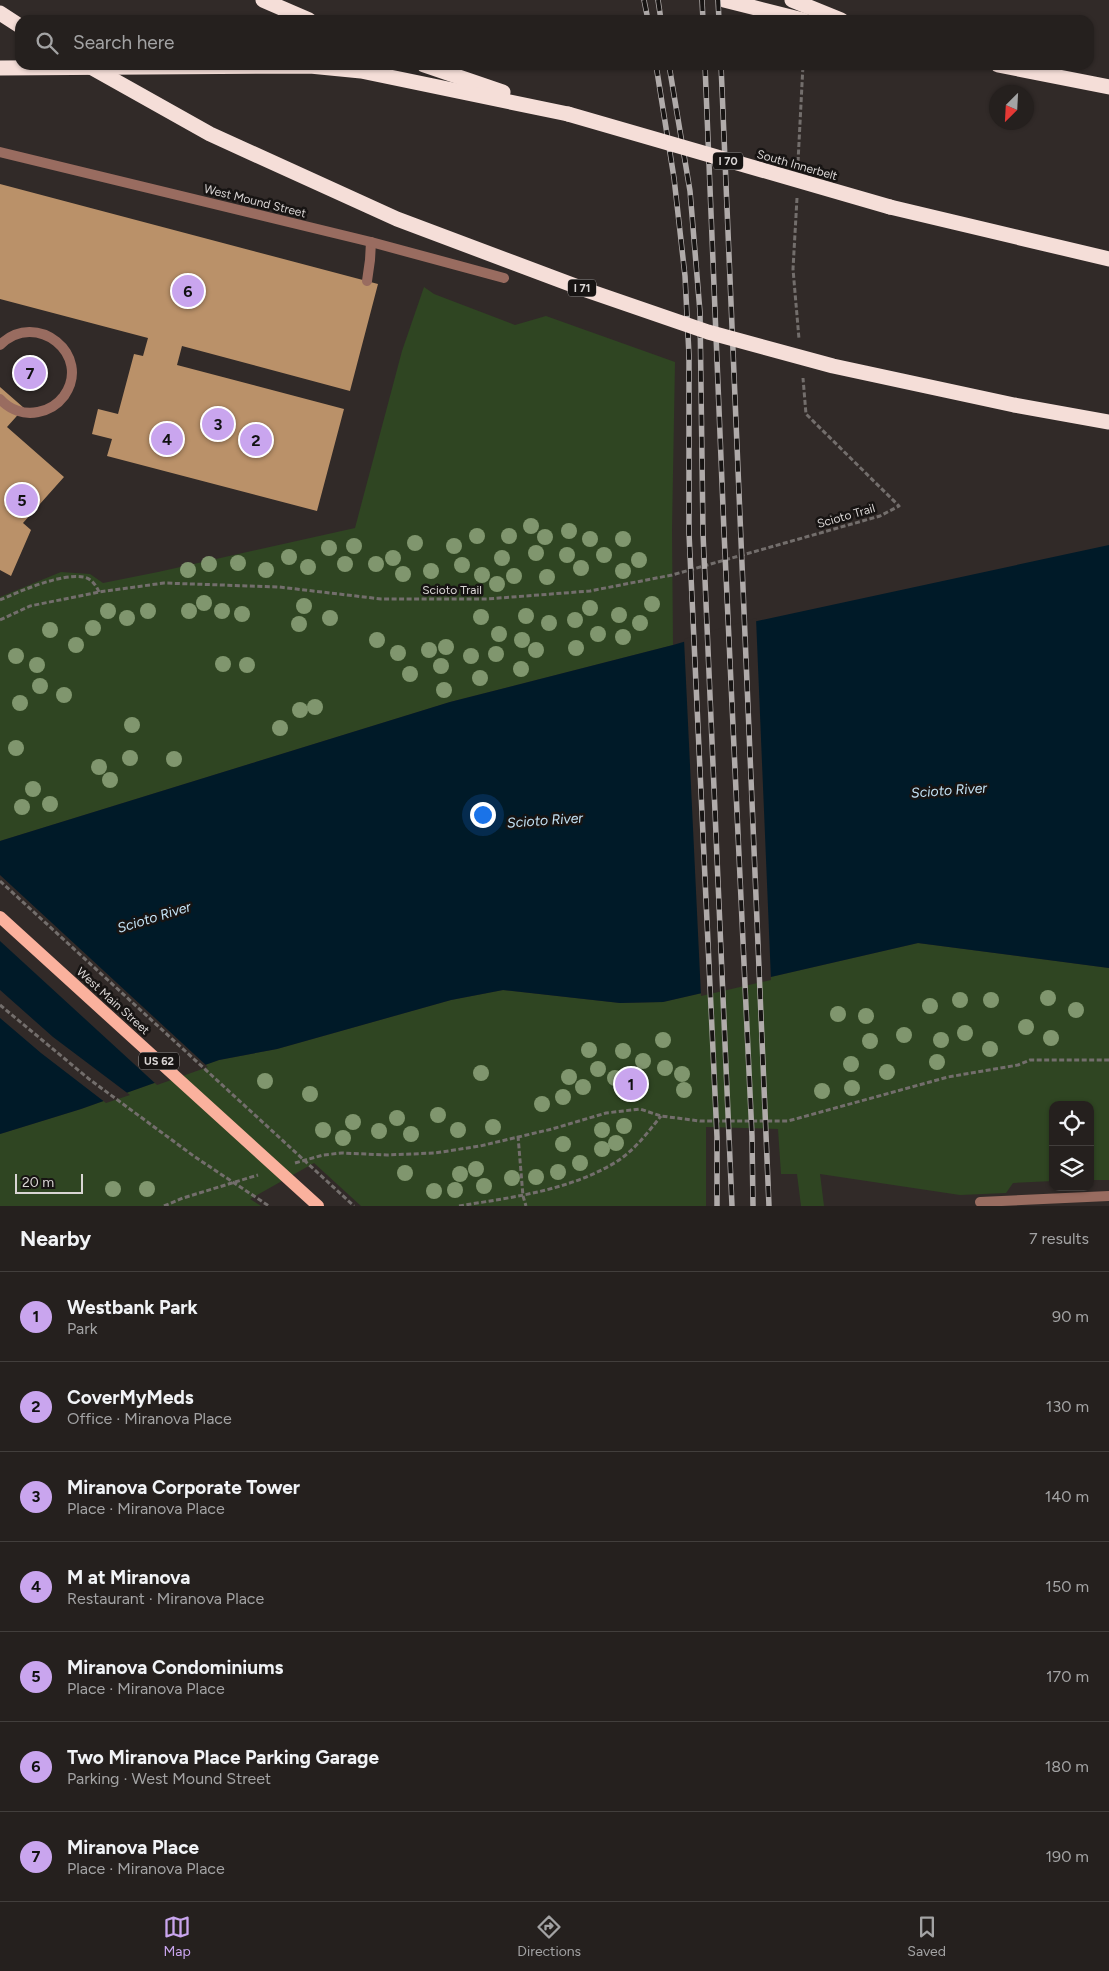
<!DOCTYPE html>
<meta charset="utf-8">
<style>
:root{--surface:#25201e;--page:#312d2b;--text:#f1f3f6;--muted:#a3a3a4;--line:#423e3c;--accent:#c9a5ee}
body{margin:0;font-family:Figtree,sans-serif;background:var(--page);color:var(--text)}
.controls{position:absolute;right:15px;bottom:15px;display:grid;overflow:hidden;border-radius:10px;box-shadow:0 1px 4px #0004}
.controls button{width:45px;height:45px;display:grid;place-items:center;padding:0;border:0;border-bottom:1px solid var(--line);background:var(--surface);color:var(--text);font:25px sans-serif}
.compass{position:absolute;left:989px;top:85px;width:45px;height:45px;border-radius:50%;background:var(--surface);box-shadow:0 1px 4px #0004;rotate:204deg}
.scale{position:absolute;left:15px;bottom:12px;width:68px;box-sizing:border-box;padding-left:5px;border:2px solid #d9d5d4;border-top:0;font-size:14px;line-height:18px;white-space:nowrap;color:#d9d5d4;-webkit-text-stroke:4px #171413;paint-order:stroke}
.you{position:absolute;left:482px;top:814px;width:18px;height:18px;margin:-12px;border:4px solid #fff;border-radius:50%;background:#1a73e8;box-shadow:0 0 0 8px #1a73e833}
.badge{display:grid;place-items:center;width:32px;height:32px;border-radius:50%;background:var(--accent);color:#111;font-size:16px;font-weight:700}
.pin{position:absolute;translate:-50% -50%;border:2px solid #fff;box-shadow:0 1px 5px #0006}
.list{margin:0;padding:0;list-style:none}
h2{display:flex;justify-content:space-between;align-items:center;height:65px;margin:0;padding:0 20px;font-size:21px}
h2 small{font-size:16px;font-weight:400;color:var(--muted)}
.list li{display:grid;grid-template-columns:32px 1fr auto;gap:15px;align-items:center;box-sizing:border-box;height:90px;padding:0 20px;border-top:1px solid var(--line)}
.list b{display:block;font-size:19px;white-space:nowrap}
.list p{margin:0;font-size:16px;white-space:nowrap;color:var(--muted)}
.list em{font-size:16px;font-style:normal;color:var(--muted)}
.icon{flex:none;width:28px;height:28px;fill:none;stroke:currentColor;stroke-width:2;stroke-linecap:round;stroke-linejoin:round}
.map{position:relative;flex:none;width:1109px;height:1206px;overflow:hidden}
.search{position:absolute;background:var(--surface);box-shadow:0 1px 4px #0004;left:15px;right:15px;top:15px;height:55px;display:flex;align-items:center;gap:12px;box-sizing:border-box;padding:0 18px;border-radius:15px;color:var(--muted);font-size:19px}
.sheet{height:695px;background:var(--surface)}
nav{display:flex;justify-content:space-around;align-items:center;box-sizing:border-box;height:70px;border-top:1px solid var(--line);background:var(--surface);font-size:14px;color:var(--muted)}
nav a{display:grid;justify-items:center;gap:2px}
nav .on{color:var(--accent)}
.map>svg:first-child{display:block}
</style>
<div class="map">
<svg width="1109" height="1206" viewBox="0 0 1109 1206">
<rect width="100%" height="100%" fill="#312a28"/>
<g fill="#2f4522">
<polygon points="424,287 434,294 515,325 546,316 675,362 672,530 673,645 450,702 0,841 0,597 61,572 90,574 103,583 158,572 355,528 402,351"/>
<polygon points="918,943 1109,968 1109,1180 1090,1180 1090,1105 1053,1105 1053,1181 1013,1183 1006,1193 960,1195 820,1174 824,1206 801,1206 797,1174 781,1174 778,1129 706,1127 706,1206 361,1206 314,1163 250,1199 261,1206 0,1206 0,1134 81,1109 219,1060 277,1049 451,1000 503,990 620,1003 663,1002"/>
</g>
<polygon fill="#001a28" points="1109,545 1109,968 918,943 663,1002 620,1003 503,990 451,1000 277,1049 219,1060 81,1109 0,1134 0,841 450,702 673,645 748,623"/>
<g fill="#312a28">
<polygon points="756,618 771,980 701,996 684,639"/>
<polygon points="0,875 208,1067 157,1085 0,941"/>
<polygon points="0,990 53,1037 130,1095 106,1103 41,1053 0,1018"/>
</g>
<g fill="#ba9169">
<polygon points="0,184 378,284 350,391 182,346 177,365 344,409 317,511 107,456 112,439 92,434 98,409 118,414 134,354 143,356 148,338 0,299"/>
<polygon points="0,387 24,408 7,427 64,477 23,523 31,530 11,576 0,570"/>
</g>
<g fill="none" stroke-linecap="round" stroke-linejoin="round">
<g stroke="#736e6c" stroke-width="3" stroke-dasharray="5 2.5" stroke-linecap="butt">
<polyline points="798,162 803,65"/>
<polyline points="797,198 793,269 799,339"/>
<path d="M0 600C20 591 62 573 83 577 91 578 96 585 99 592"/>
<polyline points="0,620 30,606 99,592 164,583 279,587 381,599 487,599 590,591 672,575 880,516 899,506 806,414 803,378"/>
<polyline points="518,1136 523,1196 526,1206"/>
<polyline points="295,1163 323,1155 342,1153 387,1155 435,1153 480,1146 552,1129 606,1113 640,1109 661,1116 700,1121 788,1121 948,1077 1018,1065 1030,1060 1109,1060"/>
<polyline points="164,1206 183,1198 258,1175"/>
<path d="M459 1206C513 1197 568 1191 616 1162 634 1151 648 1132 661 1116"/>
</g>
<polyline stroke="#996c60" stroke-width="10" points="367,281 370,260 371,242"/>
<g stroke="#996c60" stroke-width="10">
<polyline points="0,152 371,242 504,278"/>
<path d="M0 345C36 309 93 355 64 396 58 404 49 410 38 412 24 415 10 410 0 399"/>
<polyline points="980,1202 1109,1196"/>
</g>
<g stroke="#f5ded8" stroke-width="15">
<polyline points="263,0 309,20"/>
<polyline points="724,0 803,20"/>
<polyline points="0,13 20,26"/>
<polyline points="424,65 503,92"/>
<polyline points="998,65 1109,87"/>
<polyline points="0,68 310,66 361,71 568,114"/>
<polyline points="890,207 1109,259"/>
</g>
<defs>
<g id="rail">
<polyline points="644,0 648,20"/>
<polyline points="658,0 661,20"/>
<polyline points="702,0 703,20"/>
<polyline points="718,0 719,20"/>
<polyline points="656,65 674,178 685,276 689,355 689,533 717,1137 717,1206"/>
<polyline points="669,65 690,191 700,312 703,533 732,1206"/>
<polyline points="705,65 724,532 752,1136 753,1206"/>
<polyline points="721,65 769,1206"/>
</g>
</defs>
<use href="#rail" stroke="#b0abaa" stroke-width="5.5"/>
<use href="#rail" stroke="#171413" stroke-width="4" stroke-dasharray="11" stroke-linecap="butt"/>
<g stroke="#736e6c" stroke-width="3" stroke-dasharray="5 2.5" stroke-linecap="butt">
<polyline points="0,881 354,1206"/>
<polyline points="0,1005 89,1079 195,1157 269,1206"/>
</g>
<polyline stroke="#fab19d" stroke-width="12" points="0,917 318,1206"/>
<g stroke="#f5ded8" stroke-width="15">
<polyline points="792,0 841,20"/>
<polyline points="87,65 210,134 397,219 586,290 708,332 833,366 1014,405 1109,422"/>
<polyline points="568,114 890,207"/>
</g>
</g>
<g fill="#80966e">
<circle cx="531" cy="526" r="8"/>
<circle cx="569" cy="531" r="8"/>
<circle cx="477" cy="536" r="8"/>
<circle cx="509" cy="536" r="8"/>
<circle cx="545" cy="537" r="8"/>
<circle cx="590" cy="539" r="8"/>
<circle cx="623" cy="539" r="8"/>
<circle cx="415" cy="543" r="8"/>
<circle cx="354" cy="546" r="8"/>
<circle cx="454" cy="546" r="8"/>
<circle cx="329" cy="548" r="8"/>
<circle cx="536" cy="553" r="8"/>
<circle cx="567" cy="555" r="8"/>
<circle cx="604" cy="555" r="8"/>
<circle cx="289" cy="557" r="8"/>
<circle cx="393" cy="558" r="8"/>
<circle cx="502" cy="558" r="8"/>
<circle cx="639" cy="560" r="8"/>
<circle cx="238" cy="563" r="8"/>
<circle cx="209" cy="564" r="8"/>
<circle cx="345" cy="564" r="8"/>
<circle cx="376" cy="564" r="8"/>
<circle cx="462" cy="565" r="8"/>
<circle cx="308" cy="567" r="8"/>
<circle cx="581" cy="568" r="8"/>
<circle cx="188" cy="570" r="8"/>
<circle cx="266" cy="570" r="8"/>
<circle cx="431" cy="571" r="8"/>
<circle cx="623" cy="571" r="8"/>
<circle cx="403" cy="574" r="8"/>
<circle cx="482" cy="575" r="8"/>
<circle cx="514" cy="576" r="8"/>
<circle cx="547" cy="577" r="8"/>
<circle cx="497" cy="584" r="8"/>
<circle cx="204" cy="603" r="8"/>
<circle cx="652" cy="604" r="8"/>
<circle cx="304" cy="606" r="8"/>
<circle cx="590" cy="608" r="8"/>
<circle cx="108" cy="611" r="8"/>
<circle cx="148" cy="611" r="8"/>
<circle cx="189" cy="611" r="8"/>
<circle cx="222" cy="611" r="8"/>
<circle cx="242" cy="614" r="8"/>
<circle cx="619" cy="615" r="8"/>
<circle cx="526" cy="616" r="8"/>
<circle cx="481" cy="617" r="8"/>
<circle cx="127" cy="618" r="8"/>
<circle cx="330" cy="618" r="8"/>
<circle cx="575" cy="620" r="8"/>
<circle cx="549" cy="623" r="8"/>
<circle cx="640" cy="623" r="8"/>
<circle cx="299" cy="624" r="8"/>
<circle cx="93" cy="628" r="8"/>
<circle cx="50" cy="630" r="8"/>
<circle cx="499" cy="634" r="8"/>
<circle cx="598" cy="634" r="8"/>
<circle cx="623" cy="637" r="8"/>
<circle cx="377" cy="640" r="8"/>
<circle cx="522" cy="640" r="8"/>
<circle cx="76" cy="645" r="8"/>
<circle cx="446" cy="647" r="8"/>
<circle cx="576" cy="648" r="8"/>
<circle cx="429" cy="650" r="8"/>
<circle cx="536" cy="650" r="8"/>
<circle cx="398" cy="653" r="8"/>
<circle cx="496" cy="654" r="8"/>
<circle cx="16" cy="656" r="8"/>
<circle cx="471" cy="656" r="8"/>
<circle cx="223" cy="664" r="8"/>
<circle cx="37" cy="665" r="8"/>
<circle cx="247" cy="665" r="8"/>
<circle cx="441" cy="666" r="8"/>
<circle cx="521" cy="669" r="8"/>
<circle cx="410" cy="674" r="8"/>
<circle cx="480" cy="678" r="8"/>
<circle cx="40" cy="686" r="8"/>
<circle cx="444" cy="690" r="8"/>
<circle cx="64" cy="695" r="8"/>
<circle cx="20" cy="703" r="8"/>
<circle cx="315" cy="707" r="8"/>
<circle cx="300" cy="710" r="8"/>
<circle cx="132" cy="725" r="8"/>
<circle cx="280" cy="728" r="8"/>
<circle cx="16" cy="748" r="8"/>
<circle cx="130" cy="758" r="8"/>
<circle cx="174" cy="759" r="8"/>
<circle cx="99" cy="767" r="8"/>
<circle cx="110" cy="780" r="8"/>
<circle cx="33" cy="789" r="8"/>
<circle cx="50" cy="804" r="8"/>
<circle cx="22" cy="807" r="8"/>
<circle cx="1048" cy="998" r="8"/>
<circle cx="960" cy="1000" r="8"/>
<circle cx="991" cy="1000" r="8"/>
<circle cx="930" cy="1006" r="8"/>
<circle cx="1076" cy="1010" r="8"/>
<circle cx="838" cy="1014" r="8"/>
<circle cx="866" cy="1016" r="8"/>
<circle cx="1026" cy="1027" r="8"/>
<circle cx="965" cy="1033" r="8"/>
<circle cx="904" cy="1035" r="8"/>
<circle cx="1051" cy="1038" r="8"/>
<circle cx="663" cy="1040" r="8"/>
<circle cx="941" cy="1040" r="8"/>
<circle cx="870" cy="1041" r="8"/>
<circle cx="990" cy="1049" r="8"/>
<circle cx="589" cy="1050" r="8"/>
<circle cx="623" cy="1051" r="8"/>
<circle cx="643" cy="1061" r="8"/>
<circle cx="937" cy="1062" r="8"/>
<circle cx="851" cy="1064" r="8"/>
<circle cx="665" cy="1068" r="8"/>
<circle cx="598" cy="1069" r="8"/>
<circle cx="887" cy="1072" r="8"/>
<circle cx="481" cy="1073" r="8"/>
<circle cx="682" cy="1074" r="8"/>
<circle cx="569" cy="1077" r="8"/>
<circle cx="615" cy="1078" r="8"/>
<circle cx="265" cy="1081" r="8"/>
<circle cx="583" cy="1087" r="8"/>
<circle cx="852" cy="1088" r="8"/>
<circle cx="684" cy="1090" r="8"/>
<circle cx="822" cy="1091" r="8"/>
<circle cx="310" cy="1094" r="8"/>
<circle cx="563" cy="1097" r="8"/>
<circle cx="542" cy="1104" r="8"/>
<circle cx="438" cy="1115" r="8"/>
<circle cx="397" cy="1118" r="8"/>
<circle cx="353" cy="1122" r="8"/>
<circle cx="624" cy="1126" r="8"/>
<circle cx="493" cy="1127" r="8"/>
<circle cx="323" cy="1130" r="8"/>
<circle cx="458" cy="1130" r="8"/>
<circle cx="602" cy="1130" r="8"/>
<circle cx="379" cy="1131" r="8"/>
<circle cx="411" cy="1134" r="8"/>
<circle cx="343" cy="1138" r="8"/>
<circle cx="616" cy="1143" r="8"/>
<circle cx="563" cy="1144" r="8"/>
<circle cx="602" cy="1149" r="8"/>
<circle cx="580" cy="1163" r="8"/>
<circle cx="476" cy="1169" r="8"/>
<circle cx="558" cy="1172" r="8"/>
<circle cx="405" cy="1173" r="8"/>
<circle cx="460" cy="1174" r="8"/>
<circle cx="536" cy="1177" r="8"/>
<circle cx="512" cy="1178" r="8"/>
<circle cx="484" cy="1186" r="8"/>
<circle cx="113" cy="1189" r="8"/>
<circle cx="147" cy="1189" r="8"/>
<circle cx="455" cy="1190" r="8"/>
<circle cx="434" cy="1191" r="8"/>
</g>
<g text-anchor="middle" stroke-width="5" stroke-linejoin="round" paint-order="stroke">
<g fill="#171413" stroke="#9f9b9a" stroke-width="1">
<rect x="713" y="152.5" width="30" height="17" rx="4"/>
<rect x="568" y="279.5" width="28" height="17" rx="4"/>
<rect x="139" y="1052.5" width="40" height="17" rx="4"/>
</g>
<g font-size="11" font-weight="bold" fill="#d9d5d4">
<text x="728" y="165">I 70</text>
<text x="582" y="292">I 71</text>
<text x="159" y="1065">US 62</text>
</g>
<g font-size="12" fill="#d9d5d4" stroke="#171413">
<text transform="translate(797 165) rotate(16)" y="4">South Innerbelt</text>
<text transform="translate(255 201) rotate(14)" y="4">West Mound Street</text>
<text transform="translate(846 516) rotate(-16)" y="4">Scioto Trail</text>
<text x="452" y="594">Scioto Trail</text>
<text transform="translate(113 1001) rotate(42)" y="4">West Main Street</text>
</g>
<g font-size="14" font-style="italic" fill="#c6e5f8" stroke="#171413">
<text transform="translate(949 790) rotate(-4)" y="5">Scioto River</text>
<text transform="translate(545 820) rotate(-4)" y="5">Scioto River</text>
<text transform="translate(154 917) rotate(-17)" y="5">Scioto River</text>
</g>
</g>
</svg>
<div class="controls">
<button><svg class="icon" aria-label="locate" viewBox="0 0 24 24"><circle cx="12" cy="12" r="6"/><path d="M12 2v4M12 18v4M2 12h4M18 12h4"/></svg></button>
<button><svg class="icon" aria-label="layers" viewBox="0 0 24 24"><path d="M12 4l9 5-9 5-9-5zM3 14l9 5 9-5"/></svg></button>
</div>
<svg class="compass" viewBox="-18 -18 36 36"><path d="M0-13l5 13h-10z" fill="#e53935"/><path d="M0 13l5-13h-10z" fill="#a3a3a4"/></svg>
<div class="scale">20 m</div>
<div class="you"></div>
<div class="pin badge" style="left:631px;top:1084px">1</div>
<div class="pin badge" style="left:256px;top:440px">2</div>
<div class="pin badge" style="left:218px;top:424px">3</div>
<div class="pin badge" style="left:167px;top:439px">4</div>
<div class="pin badge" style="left:22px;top:500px">5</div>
<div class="pin badge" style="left:188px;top:291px">6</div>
<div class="pin badge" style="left:30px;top:373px">7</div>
<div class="search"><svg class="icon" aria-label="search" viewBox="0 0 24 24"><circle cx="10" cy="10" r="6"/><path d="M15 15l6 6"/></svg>Search here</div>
</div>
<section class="sheet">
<h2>Nearby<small>7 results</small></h2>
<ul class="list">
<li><span class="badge">1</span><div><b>Westbank Park</b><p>Park</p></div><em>90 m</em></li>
<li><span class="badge">2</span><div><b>CoverMyMeds</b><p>Office · Miranova Place</p></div><em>130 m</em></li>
<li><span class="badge">3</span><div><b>Miranova Corporate Tower</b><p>Place · Miranova Place</p></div><em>140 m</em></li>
<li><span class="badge">4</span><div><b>M at Miranova</b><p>Restaurant · Miranova Place</p></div><em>150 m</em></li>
<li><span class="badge">5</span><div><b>Miranova Condominiums</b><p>Place · Miranova Place</p></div><em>170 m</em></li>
<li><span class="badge">6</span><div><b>Two Miranova Place Parking Garage</b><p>Parking · West Mound Street</p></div><em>180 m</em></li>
<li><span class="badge">7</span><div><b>Miranova Place</b><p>Place · Miranova Place</p></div><em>190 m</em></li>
</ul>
</section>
<nav>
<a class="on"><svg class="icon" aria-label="map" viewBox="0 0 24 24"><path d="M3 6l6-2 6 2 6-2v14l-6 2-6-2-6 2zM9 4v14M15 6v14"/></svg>Map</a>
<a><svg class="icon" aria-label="directions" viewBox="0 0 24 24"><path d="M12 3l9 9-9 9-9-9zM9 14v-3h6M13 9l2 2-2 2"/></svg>Directions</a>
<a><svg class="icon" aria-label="saved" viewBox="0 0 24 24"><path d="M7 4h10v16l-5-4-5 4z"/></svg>Saved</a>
</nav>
